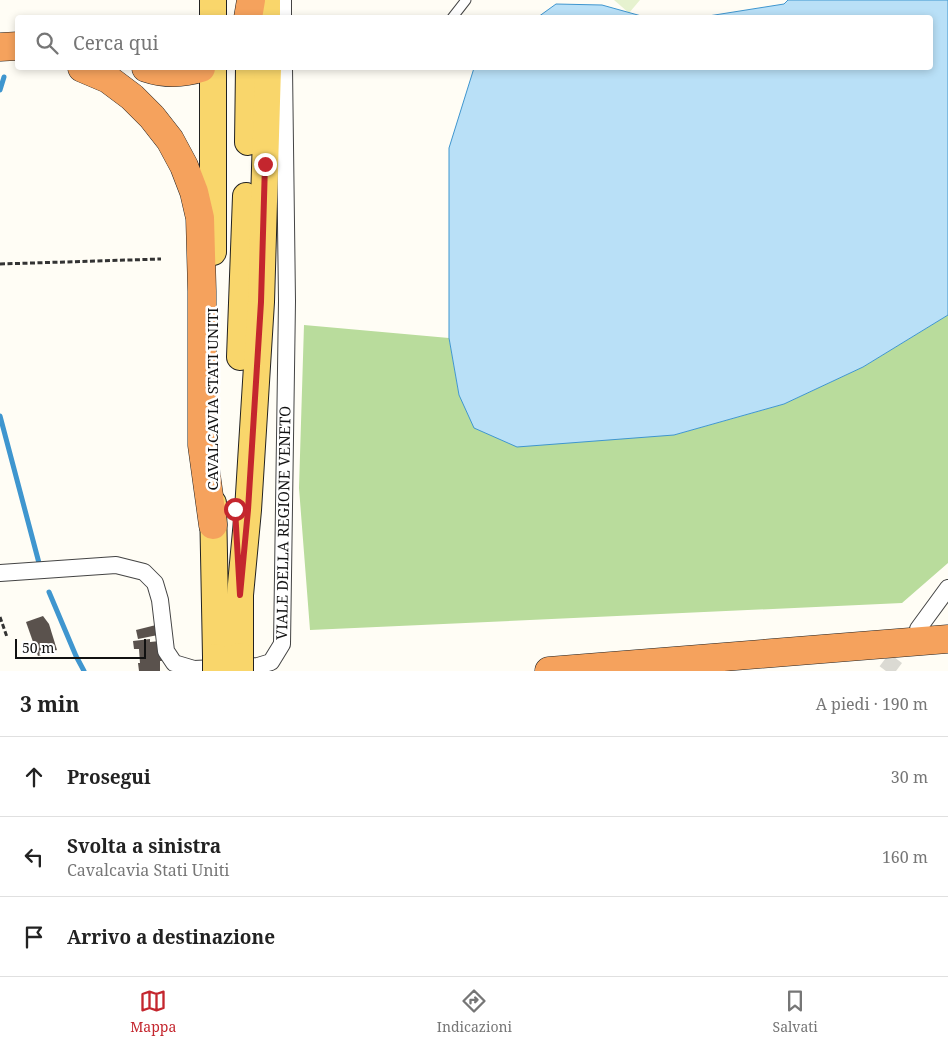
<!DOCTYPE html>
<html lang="it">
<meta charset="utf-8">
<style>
:root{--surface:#fff;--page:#f2f2f2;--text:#222;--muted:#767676;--line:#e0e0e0;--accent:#c4262e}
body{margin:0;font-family:"Noto Serif",serif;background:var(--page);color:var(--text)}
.scale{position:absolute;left:15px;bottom:12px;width:131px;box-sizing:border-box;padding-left:5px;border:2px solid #111;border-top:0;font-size:14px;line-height:18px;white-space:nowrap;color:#111;-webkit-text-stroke:4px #fff;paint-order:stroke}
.stop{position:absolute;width:15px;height:15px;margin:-11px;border:4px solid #c4262e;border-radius:50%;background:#fff}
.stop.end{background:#c4262e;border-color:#fff;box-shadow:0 1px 5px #0008}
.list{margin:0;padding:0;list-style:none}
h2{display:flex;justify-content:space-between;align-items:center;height:65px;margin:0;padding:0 20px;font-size:21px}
h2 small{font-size:16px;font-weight:400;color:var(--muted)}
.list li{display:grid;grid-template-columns:32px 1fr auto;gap:15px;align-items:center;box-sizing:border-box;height:80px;padding:0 20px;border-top:1px solid var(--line)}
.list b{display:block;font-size:19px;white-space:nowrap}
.list p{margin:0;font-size:16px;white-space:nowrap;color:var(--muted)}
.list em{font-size:16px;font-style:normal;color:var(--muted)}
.icon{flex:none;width:28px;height:28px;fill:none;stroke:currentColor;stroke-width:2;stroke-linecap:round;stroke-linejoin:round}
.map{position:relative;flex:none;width:948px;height:671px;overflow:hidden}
.search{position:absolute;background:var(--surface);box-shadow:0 2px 8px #0003;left:15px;right:15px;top:15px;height:55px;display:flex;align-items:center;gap:12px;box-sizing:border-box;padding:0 18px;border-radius:5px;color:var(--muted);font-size:19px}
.sheet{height:305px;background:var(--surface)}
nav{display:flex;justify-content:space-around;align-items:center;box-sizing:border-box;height:70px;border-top:1px solid var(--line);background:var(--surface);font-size:14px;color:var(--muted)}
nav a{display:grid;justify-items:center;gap:2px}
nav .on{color:var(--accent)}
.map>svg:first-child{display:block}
</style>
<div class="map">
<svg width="948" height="671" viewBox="0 0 948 671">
<rect width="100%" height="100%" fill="#fffdf5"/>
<polygon fill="#b9dc9c" points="948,315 948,563 902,603 310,630 299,488 304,325 449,338 459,395 674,435 784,404 863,367"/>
<polygon fill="#e6f2cf" points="614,0 640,0 629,13"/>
<g fill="#b9e0f7" stroke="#3f96cf">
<polygon points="788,0 948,0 948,315 863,367 784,404 674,435 517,447 474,428 459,395 449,338 449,148 474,68 930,68 930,18 702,17 784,4"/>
<polygon points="556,4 602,5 645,17 538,17"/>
</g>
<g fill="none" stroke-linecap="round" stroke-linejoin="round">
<g stroke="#3f96cf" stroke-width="5">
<polyline points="0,90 4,77"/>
<polyline points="0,416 39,563"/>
<polyline points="49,592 76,656 84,671"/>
</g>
</g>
<g fill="#5a524d">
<polygon points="43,616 49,624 57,650 38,656 26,622"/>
<polygon points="156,625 158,635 138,639 136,630"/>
<polygon points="150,639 150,642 160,641 162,661 160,661 160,671 139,671 138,663 140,663 139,649 134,649 133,641"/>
</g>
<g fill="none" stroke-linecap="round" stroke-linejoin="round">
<polyline stroke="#dbdad3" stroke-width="16" stroke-dasharray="16 8" stroke-linecap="butt" points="886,671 910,639"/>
<defs>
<polyline id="service" points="452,18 466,0"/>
<g id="minor">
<polyline points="283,0 283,18"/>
<path id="s1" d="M0 573 116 565 144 572 155 583 160 600 166 651 174 663 194 669 258 666 271 662 282 644 287 301 284 68"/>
<polyline points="918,629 948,588"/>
</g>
<g id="primary">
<polyline points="213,0 213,18"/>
<polyline points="267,0 267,18"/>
<polyline points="213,68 213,252"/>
<polyline points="248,142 249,68"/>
<polyline points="240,357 246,196"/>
<polyline points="213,503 216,657"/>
<polyline points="240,656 240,595 248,510 261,302 268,68"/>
</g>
<g id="motorway">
<polyline points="248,18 251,0"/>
<polyline points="0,47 18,46"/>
<polyline points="82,68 108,79 132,97 152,117 170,140 184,166 194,192 200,218 202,291 202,445 213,525"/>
<path d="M146 68C164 74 182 74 201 68"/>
<polyline points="549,671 948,639"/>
</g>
</defs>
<use href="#service" stroke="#444" stroke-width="11"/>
<use href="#minor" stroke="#444" stroke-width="18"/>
<use href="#primary" stroke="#222" stroke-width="28"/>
<use href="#motorway" stroke="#222" stroke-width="29"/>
<g stroke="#333" stroke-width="3" stroke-dasharray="5 2.5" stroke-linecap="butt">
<polyline points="0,264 161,259"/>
<polyline points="0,617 7,637"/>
</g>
<use href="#service" stroke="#fff" stroke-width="9"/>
<use href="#minor" stroke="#fff" stroke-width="16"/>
<use href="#primary" stroke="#f9d66b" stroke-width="26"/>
<use href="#motorway" stroke="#f5a25d" stroke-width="28"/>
<defs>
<g id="primary-bridge">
<polyline points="240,656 240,671"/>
<polyline points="216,671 216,657"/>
</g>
</defs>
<use href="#primary-bridge" stroke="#222" stroke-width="28" stroke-linecap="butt"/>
<use href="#primary-bridge" stroke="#f9d66b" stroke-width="26"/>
</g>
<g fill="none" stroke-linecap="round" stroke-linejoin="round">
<polyline stroke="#c4262e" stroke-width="6" points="235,509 240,595 248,510 261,302 265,164"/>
</g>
<g text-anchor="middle" stroke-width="5" stroke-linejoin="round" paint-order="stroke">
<g font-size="15" fill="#111" stroke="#fff">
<text transform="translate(213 399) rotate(-90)" y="5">CAVALCAVIA STATI UNITI</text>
<text dy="5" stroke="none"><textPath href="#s1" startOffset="485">VIALE DELLA REGIONE VENETO</textPath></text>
</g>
</g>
</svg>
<div class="scale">50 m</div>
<div class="stop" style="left:235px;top:509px"></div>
<div class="stop end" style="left:265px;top:164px"></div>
<div class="search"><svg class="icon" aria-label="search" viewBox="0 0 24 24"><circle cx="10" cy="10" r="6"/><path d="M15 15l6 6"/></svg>Cerca qui</div>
</div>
<section class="sheet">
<h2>3 min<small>A piedi · 190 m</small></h2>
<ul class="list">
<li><svg class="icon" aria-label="ahead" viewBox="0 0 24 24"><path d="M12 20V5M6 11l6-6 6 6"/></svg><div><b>Prosegui</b></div><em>30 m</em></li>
<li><svg class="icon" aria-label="left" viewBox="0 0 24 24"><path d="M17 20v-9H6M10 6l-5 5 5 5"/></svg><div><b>Svolta a sinistra</b><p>Cavalcavia Stati Uniti</p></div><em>160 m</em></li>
<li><svg class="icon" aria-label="arrive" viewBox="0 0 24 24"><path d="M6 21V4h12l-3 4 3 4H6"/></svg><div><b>Arrivo a destinazione</b></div></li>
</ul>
</section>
<nav>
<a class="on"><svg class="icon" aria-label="map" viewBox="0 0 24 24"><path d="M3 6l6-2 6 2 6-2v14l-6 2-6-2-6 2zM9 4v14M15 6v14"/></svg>Mappa</a>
<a><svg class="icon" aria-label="directions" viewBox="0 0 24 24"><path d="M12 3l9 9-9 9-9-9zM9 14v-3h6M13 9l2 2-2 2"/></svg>Indicazioni</a>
<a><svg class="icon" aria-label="saved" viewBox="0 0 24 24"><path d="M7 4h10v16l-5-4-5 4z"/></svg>Salvati</a>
</nav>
